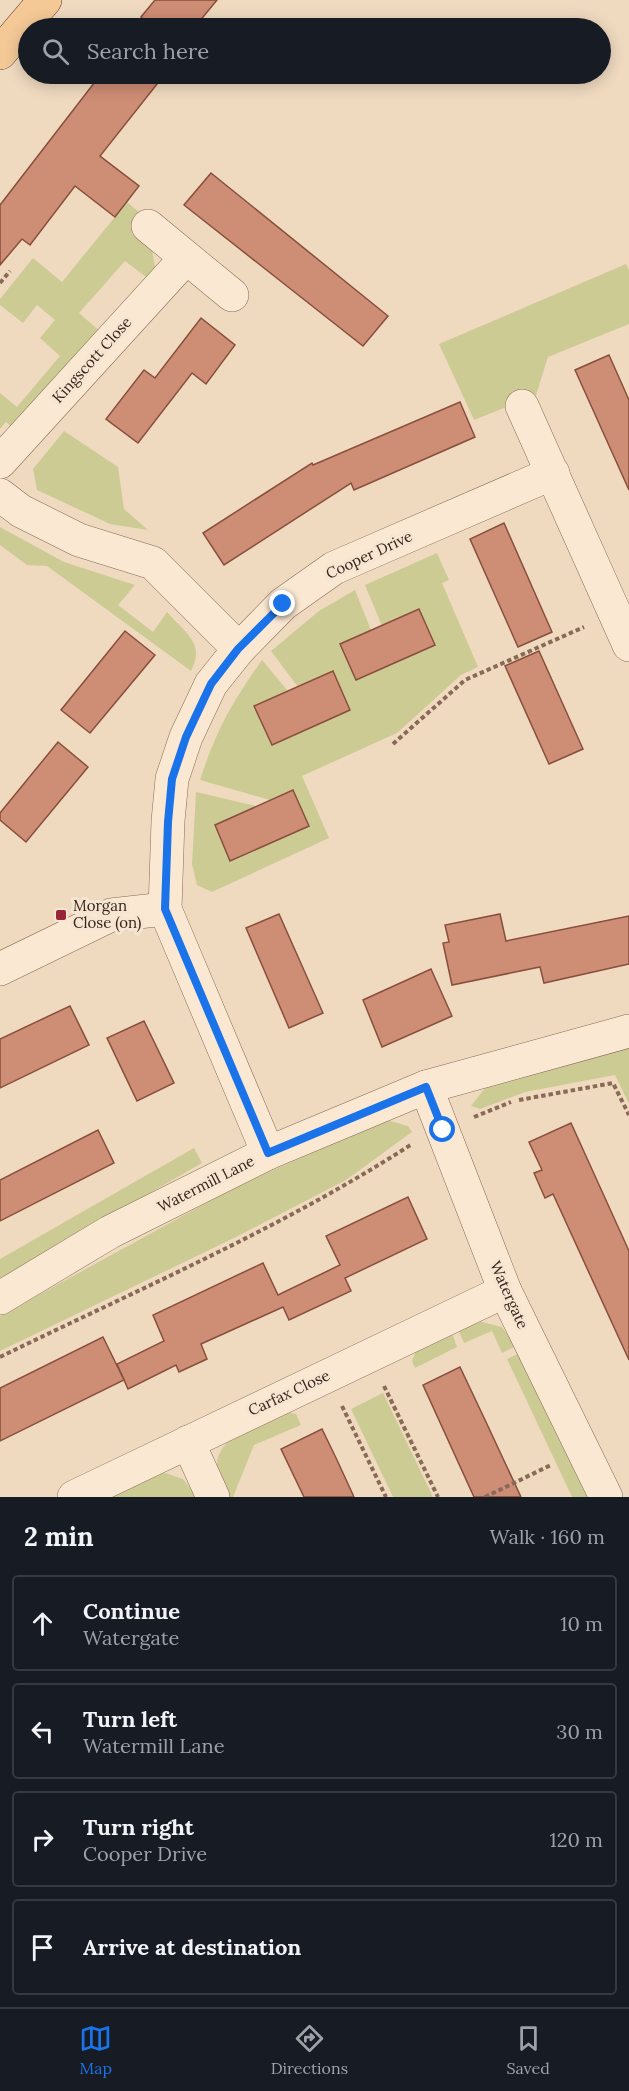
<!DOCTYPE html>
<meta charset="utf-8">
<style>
:root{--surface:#171b24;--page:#242831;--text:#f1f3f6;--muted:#9ea1a6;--line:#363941;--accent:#1a73e8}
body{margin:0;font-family:Lora,serif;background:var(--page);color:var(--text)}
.stop{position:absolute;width:18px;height:18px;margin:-14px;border:4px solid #1a73e8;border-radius:50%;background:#fff}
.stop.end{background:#1a73e8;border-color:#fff;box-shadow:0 2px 6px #0008}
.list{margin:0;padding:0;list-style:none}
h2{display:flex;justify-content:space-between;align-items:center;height:78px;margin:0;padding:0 24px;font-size:26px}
h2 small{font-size:20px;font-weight:400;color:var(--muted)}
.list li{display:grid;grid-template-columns:39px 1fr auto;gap:18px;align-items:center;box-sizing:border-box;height:96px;margin:0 12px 12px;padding:0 12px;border:2px solid var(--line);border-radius:6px}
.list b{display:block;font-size:22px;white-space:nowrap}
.list p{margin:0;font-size:20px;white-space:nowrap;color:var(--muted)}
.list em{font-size:20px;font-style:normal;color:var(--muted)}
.icon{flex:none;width:33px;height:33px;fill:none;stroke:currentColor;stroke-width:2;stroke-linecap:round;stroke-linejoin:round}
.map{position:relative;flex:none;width:629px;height:1497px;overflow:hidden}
.search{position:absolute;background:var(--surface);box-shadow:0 3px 15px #0003;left:18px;right:18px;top:18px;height:66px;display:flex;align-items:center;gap:15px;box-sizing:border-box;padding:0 21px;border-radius:33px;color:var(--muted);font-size:22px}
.sheet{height:510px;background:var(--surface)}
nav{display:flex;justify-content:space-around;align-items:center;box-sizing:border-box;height:84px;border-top:2px solid var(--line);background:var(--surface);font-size:16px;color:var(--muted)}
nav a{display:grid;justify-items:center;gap:3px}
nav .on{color:var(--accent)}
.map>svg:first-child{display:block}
</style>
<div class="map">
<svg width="629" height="1497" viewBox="0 0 629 1497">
<rect width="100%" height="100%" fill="#efdac0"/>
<g fill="#cdcb94">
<polygon points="127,202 145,217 132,234 152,250 155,267 150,280 125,261 79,313 103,334 15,430 6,422 0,429 0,393 17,407 60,356 40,338 55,320 37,305 23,323 0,305 0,299 33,258 62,282"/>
<polygon points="626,264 629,270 629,324 548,357 536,395 474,420 439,344"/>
<polygon points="64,431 118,467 124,509 148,530 110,524 37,490 33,469"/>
<path d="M0 527 64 562 135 585 118 605 153 632 167 612C185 633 206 643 191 671L47 566 27 565 0 545Z"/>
<path d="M437 553 449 580 442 583 478 667 461 675 397 733 302 776 329 838 212 892 197 885 192 864 196 792 256 806 215 825 230 860 309 826 293 790 270 800 200 780C216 731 232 702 262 660L288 691 254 706 272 745 350 710 333 672 298 687 271 651 319 611 355 590 371 630 341 644 382 626 365 585Z"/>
<polygon points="629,1046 629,1104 615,1075 525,1092 480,1109 471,1106 485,1088"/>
<polygon points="387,1120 408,1126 412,1132 346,1180 234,1238 0,1351 0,1316 239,1185"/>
<polygon points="194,1148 202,1163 0,1279 0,1259"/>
<polygon points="478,1321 502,1327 516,1346 502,1353 492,1331 464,1343 457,1327"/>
<polygon points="451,1330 457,1347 415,1368 412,1361 418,1346"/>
<polygon points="522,1352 591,1497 572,1497 507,1359"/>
<polygon points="383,1393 433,1497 393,1497 351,1409"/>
<path d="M279 1411 296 1414 301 1425 254 1445 233 1497H228C225 1490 220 1482 218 1475 209 1440 255 1423 279 1411Z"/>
<polygon points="165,1473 183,1479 197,1497 108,1497 150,1476"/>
</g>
<g fill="#ce8d75" stroke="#884f3d" stroke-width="1.5">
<polygon points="155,0 217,0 194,28 155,28 141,17"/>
<polygon points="101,74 165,74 100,156 139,186 115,217 75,186 30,245 22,239 0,265 0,205"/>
<polygon points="211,173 388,316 363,346 184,205"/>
<polygon points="201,318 235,345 206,384 192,373 138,443 106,419 144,370 155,378"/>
<polygon points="609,355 629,400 629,490 575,370"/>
<polygon points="460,402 475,437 354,490 351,483 224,565 203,533 312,463 313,465"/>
<polygon points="504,523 552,632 518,647 470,539"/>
<polygon points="419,609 435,645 356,680 340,644"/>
<polygon points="125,631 155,655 90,733 61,710"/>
<polygon points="539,651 583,749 549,764 505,666"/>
<polygon points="333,671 350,710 272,745 254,706"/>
<polygon points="58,742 88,767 26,842 0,820 0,813"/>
<polygon points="293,790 309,826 230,861 215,825"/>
<polygon points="279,914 323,1013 289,1028 246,928"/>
<polygon points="500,914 506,941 629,916 629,964 544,983 540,967 452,985 443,943 449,942 445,925"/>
<polygon points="431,969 452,1016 382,1047 363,1000"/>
<polygon points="70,1006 89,1045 0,1088 0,1039"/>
<polygon points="144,1021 174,1083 137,1101 107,1038"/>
<polygon points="571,1123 629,1251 629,1360 553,1194 545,1198 534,1173 542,1170 529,1142"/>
<polygon points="98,1130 114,1163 0,1221 0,1180"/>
<polygon points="408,1197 427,1239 345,1278 351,1291 289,1320 283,1307 201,1344 207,1359 179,1372 176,1365 128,1389 117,1364 164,1341 153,1315 263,1263 278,1295 340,1265 326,1236"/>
<polygon points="103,1337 124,1380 0,1441 0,1388"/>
<polygon points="460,1367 486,1422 521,1497 474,1497 423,1385"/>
<polygon points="322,1429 337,1460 354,1497 304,1497 281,1449"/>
</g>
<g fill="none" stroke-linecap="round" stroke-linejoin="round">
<defs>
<g id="street">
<polyline points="148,226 232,295"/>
<polyline points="522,406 629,645"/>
<polyline points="0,462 185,259"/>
<polyline points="0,495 21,511 79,540 153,563 239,649"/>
<polyline points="0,969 111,915 165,909"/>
<polyline points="426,1087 505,1291 606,1497"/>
<polyline points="268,1153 165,909 168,821 172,779 186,737 211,684 239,649 283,604 334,568 553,473"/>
<polyline points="0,1298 110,1232 268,1153 426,1087 629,1031"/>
<polyline points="188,1442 213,1497"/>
<polyline points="74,1497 505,1291"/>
</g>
<polyline id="primary" points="0,53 45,0"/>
</defs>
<use href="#street" stroke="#886a57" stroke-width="34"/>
<use href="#primary" stroke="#56392c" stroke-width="34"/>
<g stroke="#886a57" stroke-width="4" stroke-dasharray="4.5 3" stroke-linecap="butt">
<polyline points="0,283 10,271"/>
<polyline points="393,744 465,680 584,627"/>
<polyline points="519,1100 613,1083 629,1115"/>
<polyline points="474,1117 511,1102"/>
<path d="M0 1357C139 1289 282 1228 412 1144"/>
<polyline points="384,1386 438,1497"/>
<polyline points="342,1406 386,1497"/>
<polyline points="485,1497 551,1465"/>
</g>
<use href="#street" stroke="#fae8d3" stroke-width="33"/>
<use href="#primary" stroke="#f4c996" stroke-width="33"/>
</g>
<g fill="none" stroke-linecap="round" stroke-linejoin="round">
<polyline stroke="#1a73e8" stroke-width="8" points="283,604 238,649 211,684 186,737 172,779 168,822 165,909 268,1153 426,1087 443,1130"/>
</g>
<rect fill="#992638" stroke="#f6e5d0" stroke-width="2" x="55" y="909" width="12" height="12" rx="3"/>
<g text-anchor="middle" stroke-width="6" stroke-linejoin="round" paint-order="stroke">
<g font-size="15" fill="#37251c" stroke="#f6e5d0">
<text transform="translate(92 360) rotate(-48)" y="5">Kingscott Close</text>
<text transform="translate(369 555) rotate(-25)" y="5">Cooper Drive</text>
<text transform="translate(206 1184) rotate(-27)" y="5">Watermill Lane</text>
<text transform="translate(509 1295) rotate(66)" y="5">Watergate</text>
<text transform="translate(289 1393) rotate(-25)" y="5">Carfax Close</text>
</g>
<g font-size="15" fill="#37251c" stroke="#f6e5d0" text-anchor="start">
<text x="73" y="911">Morgan<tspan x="73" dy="17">Close (on)</tspan></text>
</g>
</g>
</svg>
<div class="stop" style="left:443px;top:1130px"></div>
<div class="stop end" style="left:283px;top:604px"></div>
<div class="search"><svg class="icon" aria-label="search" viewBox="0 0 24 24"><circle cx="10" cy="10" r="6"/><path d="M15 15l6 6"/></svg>Search here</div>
</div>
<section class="sheet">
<h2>2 min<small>Walk · 160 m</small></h2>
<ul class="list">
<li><svg class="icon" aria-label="ahead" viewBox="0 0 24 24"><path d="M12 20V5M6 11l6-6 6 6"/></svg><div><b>Continue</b><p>Watergate</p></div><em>10 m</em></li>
<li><svg class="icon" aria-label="left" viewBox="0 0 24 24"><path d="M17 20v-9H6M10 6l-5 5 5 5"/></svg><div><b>Turn left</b><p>Watermill Lane</p></div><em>30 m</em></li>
<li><svg class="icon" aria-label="right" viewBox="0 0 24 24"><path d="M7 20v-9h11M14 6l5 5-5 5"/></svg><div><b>Turn right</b><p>Cooper Drive</p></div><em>120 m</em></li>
<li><svg class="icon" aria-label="arrive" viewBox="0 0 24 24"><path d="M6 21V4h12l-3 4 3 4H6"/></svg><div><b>Arrive at destination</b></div></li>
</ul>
</section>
<nav>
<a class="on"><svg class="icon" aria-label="map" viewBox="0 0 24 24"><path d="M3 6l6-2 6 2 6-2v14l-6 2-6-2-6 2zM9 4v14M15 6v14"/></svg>Map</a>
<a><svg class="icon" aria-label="directions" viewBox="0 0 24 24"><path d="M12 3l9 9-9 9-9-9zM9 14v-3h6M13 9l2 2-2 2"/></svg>Directions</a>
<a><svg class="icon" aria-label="saved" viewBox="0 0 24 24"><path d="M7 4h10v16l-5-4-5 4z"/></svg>Saved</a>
</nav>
